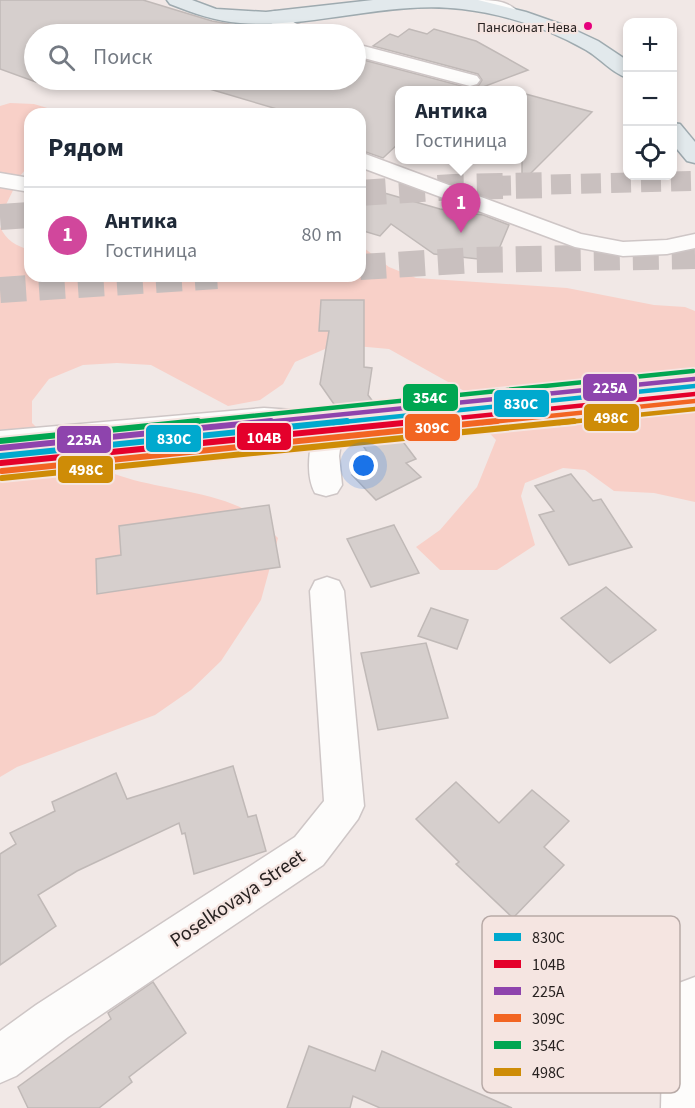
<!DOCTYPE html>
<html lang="ru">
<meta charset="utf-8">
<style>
:root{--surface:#fff;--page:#f2f2f3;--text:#1f2937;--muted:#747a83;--line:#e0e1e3;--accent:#6e6766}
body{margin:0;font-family:"Source Sans 3",sans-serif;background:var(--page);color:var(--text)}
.controls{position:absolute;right:18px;top:18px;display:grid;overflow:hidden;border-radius:12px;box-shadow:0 3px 9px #0003}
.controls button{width:54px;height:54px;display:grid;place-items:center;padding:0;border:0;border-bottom:2px solid var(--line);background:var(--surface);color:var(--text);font:30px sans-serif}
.you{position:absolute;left:364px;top:466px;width:21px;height:21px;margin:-15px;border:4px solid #fff;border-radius:50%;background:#1a73e8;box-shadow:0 0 0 9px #1a73e833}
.badge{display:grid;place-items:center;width:39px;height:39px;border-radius:50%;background:var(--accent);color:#fff;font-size:20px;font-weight:700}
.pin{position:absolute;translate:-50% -50px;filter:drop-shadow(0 2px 3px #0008)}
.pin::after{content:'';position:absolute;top:32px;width:21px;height:18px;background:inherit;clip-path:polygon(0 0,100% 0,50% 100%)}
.popup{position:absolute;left:395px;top:86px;width:132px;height:78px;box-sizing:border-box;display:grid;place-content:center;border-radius:12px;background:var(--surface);filter:drop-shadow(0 2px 4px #0005);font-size:20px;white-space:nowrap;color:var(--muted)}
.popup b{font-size:22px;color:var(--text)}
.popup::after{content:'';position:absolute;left:50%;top:100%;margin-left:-12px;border:12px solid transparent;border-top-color:var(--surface)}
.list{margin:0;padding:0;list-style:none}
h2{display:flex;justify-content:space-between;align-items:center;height:78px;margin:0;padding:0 24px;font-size:26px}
h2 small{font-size:20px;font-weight:400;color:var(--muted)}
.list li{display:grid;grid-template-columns:39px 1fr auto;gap:18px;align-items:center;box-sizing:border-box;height:96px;padding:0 24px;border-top:2px solid var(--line)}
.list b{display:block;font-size:22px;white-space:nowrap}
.list p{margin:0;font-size:20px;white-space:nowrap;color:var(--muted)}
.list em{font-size:20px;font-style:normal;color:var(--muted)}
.icon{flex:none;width:33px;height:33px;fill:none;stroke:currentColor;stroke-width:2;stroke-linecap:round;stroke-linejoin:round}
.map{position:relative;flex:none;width:695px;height:1108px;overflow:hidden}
.search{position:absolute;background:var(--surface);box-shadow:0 3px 9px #0003;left:24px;top:24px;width:342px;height:66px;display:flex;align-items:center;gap:15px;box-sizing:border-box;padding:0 21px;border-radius:33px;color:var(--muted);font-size:22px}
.panel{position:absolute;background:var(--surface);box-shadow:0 3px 9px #0003;left:24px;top:108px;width:342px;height:174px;border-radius:18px}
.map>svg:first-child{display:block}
</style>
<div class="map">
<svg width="695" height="1108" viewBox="0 0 695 1108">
<rect width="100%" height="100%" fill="#f1e8e6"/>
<g fill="#f8d0c8">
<polygon points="10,103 34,104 54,110 56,114 30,114 30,164 20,176 0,217 0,106"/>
<path d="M0 227C6 240 16 246 30 250V276H360V245L389 267 416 278 567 288 654 305 685 307 695 311V502L654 493 614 491 585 470 563 468 525 483 521 496 535 545 497 570H440L416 547 440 530 477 487 496 440 473 416 466 392 389 349 356 346 325 349 295 362 283 384 260 400 228 406 151 365 117 363 83 365 49 379 32 401V423C57 448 93 468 127 478 165 490 227 493 258 518 265 524 271 532 278 538L261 600 221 661 191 690 155 715 17 767 0 777Z"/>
</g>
<g fill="#d6cfcd" stroke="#c0b9b7" stroke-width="1.5">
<polygon points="0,0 143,0 212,21 252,28 243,34 34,34 34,80 53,80 44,85 0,69"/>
<polygon points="409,29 427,34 434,29 476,41 528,70 475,90 399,90 399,143 383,158 360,150 360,114 294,114 206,88 208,80 356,80 356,58 469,88 479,85 482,80 478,74 373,46 390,34 398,37"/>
<polygon points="522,93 592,112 522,182"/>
<polygon points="360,186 440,209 483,215 509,225 496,256 481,253 478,259 434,254 391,224 380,236 360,230"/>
<polygon points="321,300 364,300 364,367 372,368 368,395 416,459 406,463 421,477 376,500 352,475 375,463 320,384 329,331 319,331"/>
<polygon points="571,474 593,501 601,499 632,547 569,565 539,515 554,511 535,486"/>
<polygon points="269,505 280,567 97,594 96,559 121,555 119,526"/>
<polygon points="394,525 419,573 371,587 347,539"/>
<polygon points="606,587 656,630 610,663 561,618"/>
<polygon points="431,608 468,620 457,649 418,636"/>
<polygon points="426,643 448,718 378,730 361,653"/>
<polygon points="233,766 248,817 256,815 266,851 194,874 185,833 182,834 179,823 77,871 38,895 56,926 0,965 0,854 16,844 10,833 55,811 52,802 116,773 127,799"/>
<polygon points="456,782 499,823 532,790 569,821 544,847 564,865 513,918 456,864 459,862 416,819"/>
<polygon points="153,982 186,1033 129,1077 132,1082 99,1108 28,1108 18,1087 111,1019 108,1013"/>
<polygon points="309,1046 375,1071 382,1051 512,1108 380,1108 353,1096 350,1108 287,1108"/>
</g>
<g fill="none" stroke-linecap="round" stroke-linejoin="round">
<polyline stroke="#c9c0bf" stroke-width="20" stroke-dasharray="20 10" stroke-linecap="butt" points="491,186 695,181"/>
<g stroke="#c9c0bf" stroke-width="26" stroke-dasharray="26 13" stroke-linecap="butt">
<polyline points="360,193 454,187 551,185"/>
<polyline points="0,217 30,215"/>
<polyline points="360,267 475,260 695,256"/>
<polyline points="0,290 217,276"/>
</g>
<defs>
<g id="street">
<path d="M275 11C284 14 289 20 297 24 305 28 314 26 320 34 300 36 279 35 266 17L268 13Z"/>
<polygon points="356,44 477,76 480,80 477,84 470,86 356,56"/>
<polygon points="360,152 581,234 623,242 667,240 695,234 695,248 667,254 623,256 575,247 360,167"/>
<polygon points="0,173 30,178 30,192 0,187"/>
<path d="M264 408 308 411 318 414 331 420 342 436 339 456 342 485 337 493 326 496 315 493C306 476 309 455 312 437L303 431 264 428 0 453V431Z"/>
<polygon points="327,577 339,581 344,591 364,806 358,819 323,865 68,1037 16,1076 0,1083 0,1031 36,1005 295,837 324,801 310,591 315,581"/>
<polygon points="695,977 695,1108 661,1108 663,1019 679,983"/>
</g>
<path id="secondary" d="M475 0C489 0 506 0 516 10L513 14H501L478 4Z"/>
<g id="primary">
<path d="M167 0H192L216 9 266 12 373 0H478L526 12 566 26 598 41 628 61V78C613 74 600 58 586 50 549 29 505 14 462 9 387 0 314 29 240 23 215 21 193 13 170 4Z"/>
<polygon points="672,123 680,124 695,142 695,163 687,161 672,143"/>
</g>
</defs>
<use href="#street" stroke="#cec6c6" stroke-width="3"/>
<use href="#secondary" stroke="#cec6c6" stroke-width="3"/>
<use href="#primary" stroke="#9eaaaf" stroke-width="3"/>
<use href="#street" fill="#fdfcfb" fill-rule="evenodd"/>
<use href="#secondary" fill="#fdfcfb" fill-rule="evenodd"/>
<use href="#primary" fill="#e2e9ec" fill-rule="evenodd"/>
<defs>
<polyline id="rail-1-far1" points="333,423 695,386"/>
<polyline id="rail-1" points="0,456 347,421"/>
<polyline id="rail-2-far1" points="408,423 695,394"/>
<polyline id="rail-2" points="1,463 423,421"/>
<polyline id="rail-3-far1" points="256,423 694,379"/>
<polyline id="rail-3" points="0,448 271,421"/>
<polyline id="rail-4-far1" points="482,423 695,401"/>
<polyline id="rail-4" points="2,471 497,421"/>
<polyline id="rail-5-far1" points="183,423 693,371"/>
<polyline id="rail-5" points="0,441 198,421"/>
<polyline id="rail-6-far1" points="559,423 695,409"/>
<polyline id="rail-6" points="2,478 574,421"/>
</defs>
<use href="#rail-1-far1" stroke="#f5e5e1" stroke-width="8"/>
<use href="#rail-1" stroke="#f5e5e1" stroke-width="10"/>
<use href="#rail-2-far1" stroke="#f5e5e1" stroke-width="8"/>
<use href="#rail-2" stroke="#f5e5e1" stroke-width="10"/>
<use href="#rail-3-far1" stroke="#f5e5e1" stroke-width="8"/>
<use href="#rail-3" stroke="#f5e5e1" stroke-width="10"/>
<use href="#rail-4-far1" stroke="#f5e5e1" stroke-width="8"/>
<use href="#rail-4" stroke="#f5e5e1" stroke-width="10"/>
<use href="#rail-5-far1" stroke="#f5e5e1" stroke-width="8"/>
<use href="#rail-5" stroke="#f5e5e1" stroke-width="10"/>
<use href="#rail-6-far1" stroke="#f5e5e1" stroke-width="8"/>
<use href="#rail-6" stroke="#f5e5e1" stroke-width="10"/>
<use href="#rail-1-far1" stroke="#00a9ce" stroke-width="4.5"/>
<use href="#rail-1" stroke="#00a9ce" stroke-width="6"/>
<use href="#rail-2-far1" stroke="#e4002b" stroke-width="4.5"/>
<use href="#rail-2" stroke="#e4002b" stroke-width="6"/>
<use href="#rail-3-far1" stroke="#8e44ad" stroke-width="4.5"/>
<use href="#rail-3" stroke="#8e44ad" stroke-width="6"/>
<use href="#rail-4-far1" stroke="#f26522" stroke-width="4.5"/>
<use href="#rail-4" stroke="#f26522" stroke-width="6"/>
<use href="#rail-5-far1" stroke="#00a651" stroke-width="4.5"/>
<use href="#rail-5" stroke="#00a651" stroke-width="6"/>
<use href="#rail-6-far1" stroke="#ce8c07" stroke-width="4.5"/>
<use href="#rail-6" stroke="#ce8c07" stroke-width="6"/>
</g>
<circle fill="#e5007d" stroke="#f5e5e1" stroke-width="2" cx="588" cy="26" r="5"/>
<g text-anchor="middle" stroke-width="4.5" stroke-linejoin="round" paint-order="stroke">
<g font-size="14" fill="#282221" stroke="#f5e5e1" text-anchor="end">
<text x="577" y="32">Пансионат Нева</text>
</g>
<g font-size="20" fill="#282221" stroke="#f5e5e1">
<text transform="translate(237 898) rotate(-34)" y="7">Poselkovaya Street</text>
</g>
</g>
<rect x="482" y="916" width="198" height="177" rx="9" fill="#f5e5e1" stroke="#b8aaa7" stroke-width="1.5"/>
<rect x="494" y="933" width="27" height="8" fill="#00a9ce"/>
<rect x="494" y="960" width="27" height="8" fill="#e4002b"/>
<rect x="494" y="987" width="27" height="8" fill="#8e44ad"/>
<rect x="494" y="1014" width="27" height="8" fill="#f26522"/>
<rect x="494" y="1041" width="27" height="8" fill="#00a651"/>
<rect x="494" y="1068" width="27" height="8" fill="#ce8c07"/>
<g font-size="16" fill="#282221">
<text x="532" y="943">830С</text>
<text x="532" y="970">104В</text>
<text x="532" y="997">225А</text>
<text x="532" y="1024">309С</text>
<text x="532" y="1051">354С</text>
<text x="532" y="1078">498С</text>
</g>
<g stroke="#f5e5e1" stroke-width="2">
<rect x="582" y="373" width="56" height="29" rx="6" fill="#8e44ad"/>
<rect x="402" y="383" width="57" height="29" rx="6" fill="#00a651"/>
<rect x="493" y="389" width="57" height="29" rx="6" fill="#00a9ce"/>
<rect x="583" y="403" width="57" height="29" rx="6" fill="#ce8c07"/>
<rect x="404" y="413" width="57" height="29" rx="6" fill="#f26522"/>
<rect x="236" y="422" width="56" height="29" rx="6" fill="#e4002b"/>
<rect x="145" y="424" width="57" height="29" rx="6" fill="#00a9ce"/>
<rect x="56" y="425" width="56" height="29" rx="6" fill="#8e44ad"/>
<rect x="57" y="455" width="57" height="29" rx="6" fill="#ce8c07"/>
</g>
<g font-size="16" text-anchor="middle" font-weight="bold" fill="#fff">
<text x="610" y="393">225А</text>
<text x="430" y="403">354С</text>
<text x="521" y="409">830С</text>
<text x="611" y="423">498С</text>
<text x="432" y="433">309С</text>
<text x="264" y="443">104В</text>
<text x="174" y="444">830С</text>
<text x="84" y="445">225А</text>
<text x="86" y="475">498С</text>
</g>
</svg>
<div class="controls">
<button>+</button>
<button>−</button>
<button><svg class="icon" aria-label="locate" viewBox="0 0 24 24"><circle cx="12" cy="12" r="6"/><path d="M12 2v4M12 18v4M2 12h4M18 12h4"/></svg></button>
</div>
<div class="you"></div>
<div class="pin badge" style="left:461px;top:233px;background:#d1479c">1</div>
<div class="popup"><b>Антика</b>Гостиница</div>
<div class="search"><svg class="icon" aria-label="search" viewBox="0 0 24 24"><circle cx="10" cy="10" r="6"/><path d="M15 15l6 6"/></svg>Поиск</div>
<section class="panel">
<h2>Рядом<small></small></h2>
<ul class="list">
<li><span class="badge" style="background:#d1479c">1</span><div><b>Антика</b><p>Гостиница</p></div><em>80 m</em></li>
</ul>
</section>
</div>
